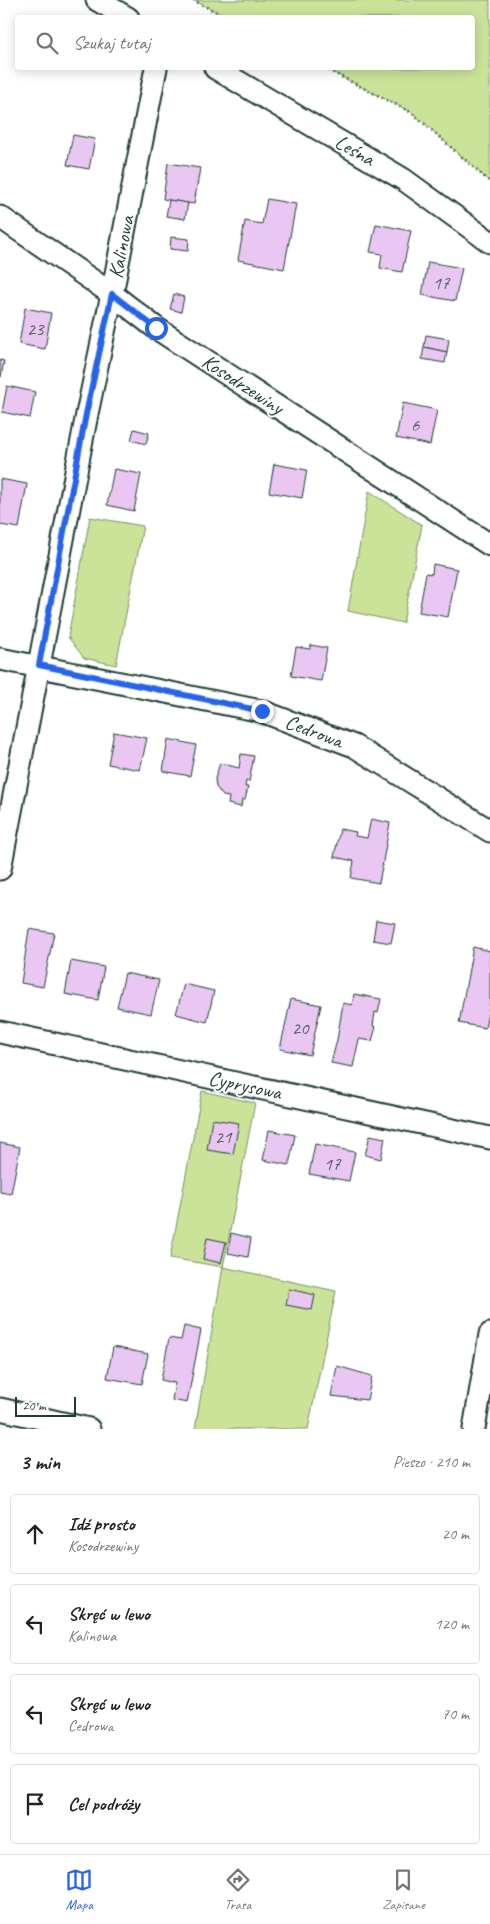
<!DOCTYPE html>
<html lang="pl">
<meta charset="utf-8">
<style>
:root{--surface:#fff;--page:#f2f2f2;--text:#222;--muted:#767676;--line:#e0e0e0;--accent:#2563eb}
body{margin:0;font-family:Caveat,sans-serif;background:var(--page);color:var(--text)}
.scale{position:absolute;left:15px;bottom:12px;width:61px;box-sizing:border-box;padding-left:5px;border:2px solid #1f3d34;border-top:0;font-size:14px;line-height:18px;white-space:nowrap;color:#1f3d34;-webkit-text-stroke:4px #fff;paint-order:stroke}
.stop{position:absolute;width:15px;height:15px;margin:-11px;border:4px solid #2563eb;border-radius:50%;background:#fff}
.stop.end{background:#2563eb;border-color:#fff;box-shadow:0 1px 5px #0008}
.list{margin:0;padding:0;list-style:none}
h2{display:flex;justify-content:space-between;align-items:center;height:65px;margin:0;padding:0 20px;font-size:21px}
h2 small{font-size:16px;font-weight:400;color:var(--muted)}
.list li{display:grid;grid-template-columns:32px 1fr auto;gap:15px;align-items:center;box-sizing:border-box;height:80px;margin:0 10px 10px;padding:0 10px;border:1px solid var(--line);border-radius:5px}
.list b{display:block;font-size:19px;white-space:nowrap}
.list p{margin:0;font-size:16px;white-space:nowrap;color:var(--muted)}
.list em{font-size:16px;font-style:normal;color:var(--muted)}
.icon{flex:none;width:28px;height:28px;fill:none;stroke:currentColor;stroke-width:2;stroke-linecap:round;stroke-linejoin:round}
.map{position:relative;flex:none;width:490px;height:1429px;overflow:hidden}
.search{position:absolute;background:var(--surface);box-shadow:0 2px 12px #0003;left:15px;right:15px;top:15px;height:55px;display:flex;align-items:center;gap:12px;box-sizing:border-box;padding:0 18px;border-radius:5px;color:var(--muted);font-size:19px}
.sheet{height:425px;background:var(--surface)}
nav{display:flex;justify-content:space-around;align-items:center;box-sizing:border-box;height:70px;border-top:1px solid var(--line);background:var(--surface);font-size:14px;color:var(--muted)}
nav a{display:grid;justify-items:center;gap:2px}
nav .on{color:var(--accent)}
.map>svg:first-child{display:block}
</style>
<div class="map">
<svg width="490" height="1429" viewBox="0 0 490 1429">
<rect width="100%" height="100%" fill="#fff"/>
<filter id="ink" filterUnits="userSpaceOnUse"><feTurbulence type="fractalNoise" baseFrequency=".02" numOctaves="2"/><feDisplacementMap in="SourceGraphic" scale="10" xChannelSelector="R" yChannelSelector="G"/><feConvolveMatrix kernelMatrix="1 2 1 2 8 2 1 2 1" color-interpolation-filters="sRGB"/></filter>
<g filter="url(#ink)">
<g fill="#cbe399" stroke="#759066">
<polygon points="193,0 490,0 490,182 413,113 324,68 472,68 472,18 227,17"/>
<polygon points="369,491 422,525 403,623 348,611"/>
<polygon points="90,517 143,526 116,665 84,658 68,637"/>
<polygon points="202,1091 255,1103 223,1267 336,1291 308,1429 195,1429 223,1267 170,1258"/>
</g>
<g fill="#eac7f2" stroke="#1f3d34">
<polygon points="73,135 95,139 89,169 67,165"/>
<polygon points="168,163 200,168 194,204 163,199"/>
<polygon points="267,199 296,204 284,269 238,260 245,221 262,224"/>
<polygon points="169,200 188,203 185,219 166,216"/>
<polygon points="376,224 411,231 402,272 380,268 382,254 370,252"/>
<polygon points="171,237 189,239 188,251 170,249"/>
<polygon points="428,262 462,268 455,301 422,295"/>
<polygon points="174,294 184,297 181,312 170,309"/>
<polygon points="25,308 51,313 45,349 19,344"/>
<polygon points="426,335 449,339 447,352 424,347"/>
<polygon points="424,347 447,352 445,363 422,359"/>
<polygon points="0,360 4,361 1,377 0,377"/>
<polygon points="7,386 35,392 30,418 2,412"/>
<polygon points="403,403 437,410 430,445 396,438"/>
<polygon points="134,429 149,433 146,444 131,440"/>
<polygon points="274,464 307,470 302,498 269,492"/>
<polygon points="114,469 141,474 134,511 107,505"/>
<polygon points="0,479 27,484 19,528 0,525"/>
<polygon points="433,564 457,569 448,617 419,612 426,573 432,574"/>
<polygon points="311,645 327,648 321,681 291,676 296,647 310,649"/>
<polygon points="114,732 147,738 140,770 108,764"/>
<polygon points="168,739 196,745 190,776 163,771"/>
<polygon points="241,754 254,756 249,782 246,781 245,787 248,787 245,800 242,800 241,807 228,804 229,797 223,796 216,787 215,779 220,763 239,768"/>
<polygon points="371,819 390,823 379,883 351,878 354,861 334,857 340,829 356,832 355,836 367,838"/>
<polygon points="376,920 395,923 391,943 373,940"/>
<polygon points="29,929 54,933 43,987 21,983"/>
<polygon points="473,947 490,951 490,1004 485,1028 459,1023"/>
<polygon points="71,961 104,967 98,1000 65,994"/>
<polygon points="125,973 159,980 151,1014 117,1007"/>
<polygon points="184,984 214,991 207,1022 176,1014"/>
<polygon points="354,994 381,999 378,1013 375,1012 373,1026 376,1027 372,1041 359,1039 353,1067 331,1063 337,1040 343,1003 352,1005"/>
<polygon points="291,999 321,1005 310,1055 280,1049"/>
<polygon points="212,1119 239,1123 233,1154 207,1150"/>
<polygon points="269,1130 295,1135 289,1165 263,1160"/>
<polygon points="370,1135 385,1138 381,1159 365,1155"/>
<polygon points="0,1143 20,1147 11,1194 0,1192"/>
<polygon points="315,1144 355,1152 349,1181 309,1174"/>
<polygon points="231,1233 251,1238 248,1257 228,1253"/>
<polygon points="207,1238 226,1242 221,1263 203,1259"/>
<polygon points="289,1289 315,1295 312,1310 286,1305"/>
<polygon points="184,1326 201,1330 187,1403 172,1400 175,1383 161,1380 169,1338 181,1340"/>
<polygon points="113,1347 148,1354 142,1384 107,1378"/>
<polygon points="337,1366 372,1376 367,1400 331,1396"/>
</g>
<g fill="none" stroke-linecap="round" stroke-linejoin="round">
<defs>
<g id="minor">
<polyline points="97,0 128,18"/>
<polyline points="215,68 403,179 490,242"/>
<polyline points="0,217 112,294 156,328 490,545"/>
<polyline points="0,659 261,711 354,746 490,831"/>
<polyline points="0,869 87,414 112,294 156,68"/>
<polyline points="0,1032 490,1138"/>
<polyline points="0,1409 89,1429"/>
<polyline points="474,1429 490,1334"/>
</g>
</defs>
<use href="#minor" stroke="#1f3d34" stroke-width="25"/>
<g stroke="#1f3d34" stroke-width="3" stroke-dasharray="1 4" stroke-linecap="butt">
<polyline points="193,0 227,18"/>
<polyline points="324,68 412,113 490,182"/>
</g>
<use href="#minor" stroke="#fff" stroke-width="21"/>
</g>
</g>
<g fill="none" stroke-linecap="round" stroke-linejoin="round" filter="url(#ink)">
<polyline stroke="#2563eb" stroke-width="6" points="156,328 112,294 86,414 39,665 262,711"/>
</g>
<g text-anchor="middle" stroke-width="4" stroke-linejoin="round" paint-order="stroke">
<g font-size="19" fill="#526064">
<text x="441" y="289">17</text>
<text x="35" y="335">23</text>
<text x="415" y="431">6</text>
<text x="300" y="1034">20</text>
<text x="223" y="1143">21</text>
<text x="332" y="1170">17</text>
</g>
<g font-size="21" fill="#1f3d34" stroke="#fff">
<text transform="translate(355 150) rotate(30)" y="7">Leśna</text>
<text transform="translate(121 247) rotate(-79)" y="7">Kalinowa</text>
<text transform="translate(243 384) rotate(33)" y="7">Kosodrzewiny</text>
<text transform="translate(314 731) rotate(21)" y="7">Cedrowa</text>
<text transform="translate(245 1085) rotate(12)" y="7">Cyprysowa</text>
</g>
</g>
</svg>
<div class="scale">20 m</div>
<div class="stop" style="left:156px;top:328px"></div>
<div class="stop end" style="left:262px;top:711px"></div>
<div class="search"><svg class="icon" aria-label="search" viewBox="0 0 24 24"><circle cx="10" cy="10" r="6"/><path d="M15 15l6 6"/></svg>Szukaj tutaj</div>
</div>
<section class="sheet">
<h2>3 min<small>Pieszo · 210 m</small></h2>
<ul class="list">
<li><svg class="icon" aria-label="ahead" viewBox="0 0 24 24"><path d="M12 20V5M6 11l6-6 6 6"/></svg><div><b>Idź prosto</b><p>Kosodrzewiny</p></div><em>20 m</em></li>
<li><svg class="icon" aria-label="left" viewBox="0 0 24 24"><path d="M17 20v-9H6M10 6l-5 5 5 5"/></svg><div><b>Skręć w lewo</b><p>Kalinowa</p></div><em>120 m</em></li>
<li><svg class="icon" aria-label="left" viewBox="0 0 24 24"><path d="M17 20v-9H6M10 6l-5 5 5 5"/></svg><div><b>Skręć w lewo</b><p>Cedrowa</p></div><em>70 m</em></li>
<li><svg class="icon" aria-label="arrive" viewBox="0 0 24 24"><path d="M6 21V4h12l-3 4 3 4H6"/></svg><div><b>Cel podróży</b></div></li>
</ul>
</section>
<nav>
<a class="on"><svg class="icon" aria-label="map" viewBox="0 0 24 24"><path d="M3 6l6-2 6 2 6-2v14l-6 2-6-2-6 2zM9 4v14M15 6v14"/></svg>Mapa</a>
<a><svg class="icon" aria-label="directions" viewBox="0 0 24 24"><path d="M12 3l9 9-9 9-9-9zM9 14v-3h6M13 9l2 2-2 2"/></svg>Trasa</a>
<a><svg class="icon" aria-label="saved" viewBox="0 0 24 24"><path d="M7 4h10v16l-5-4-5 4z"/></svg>Zapisane</a>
</nav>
